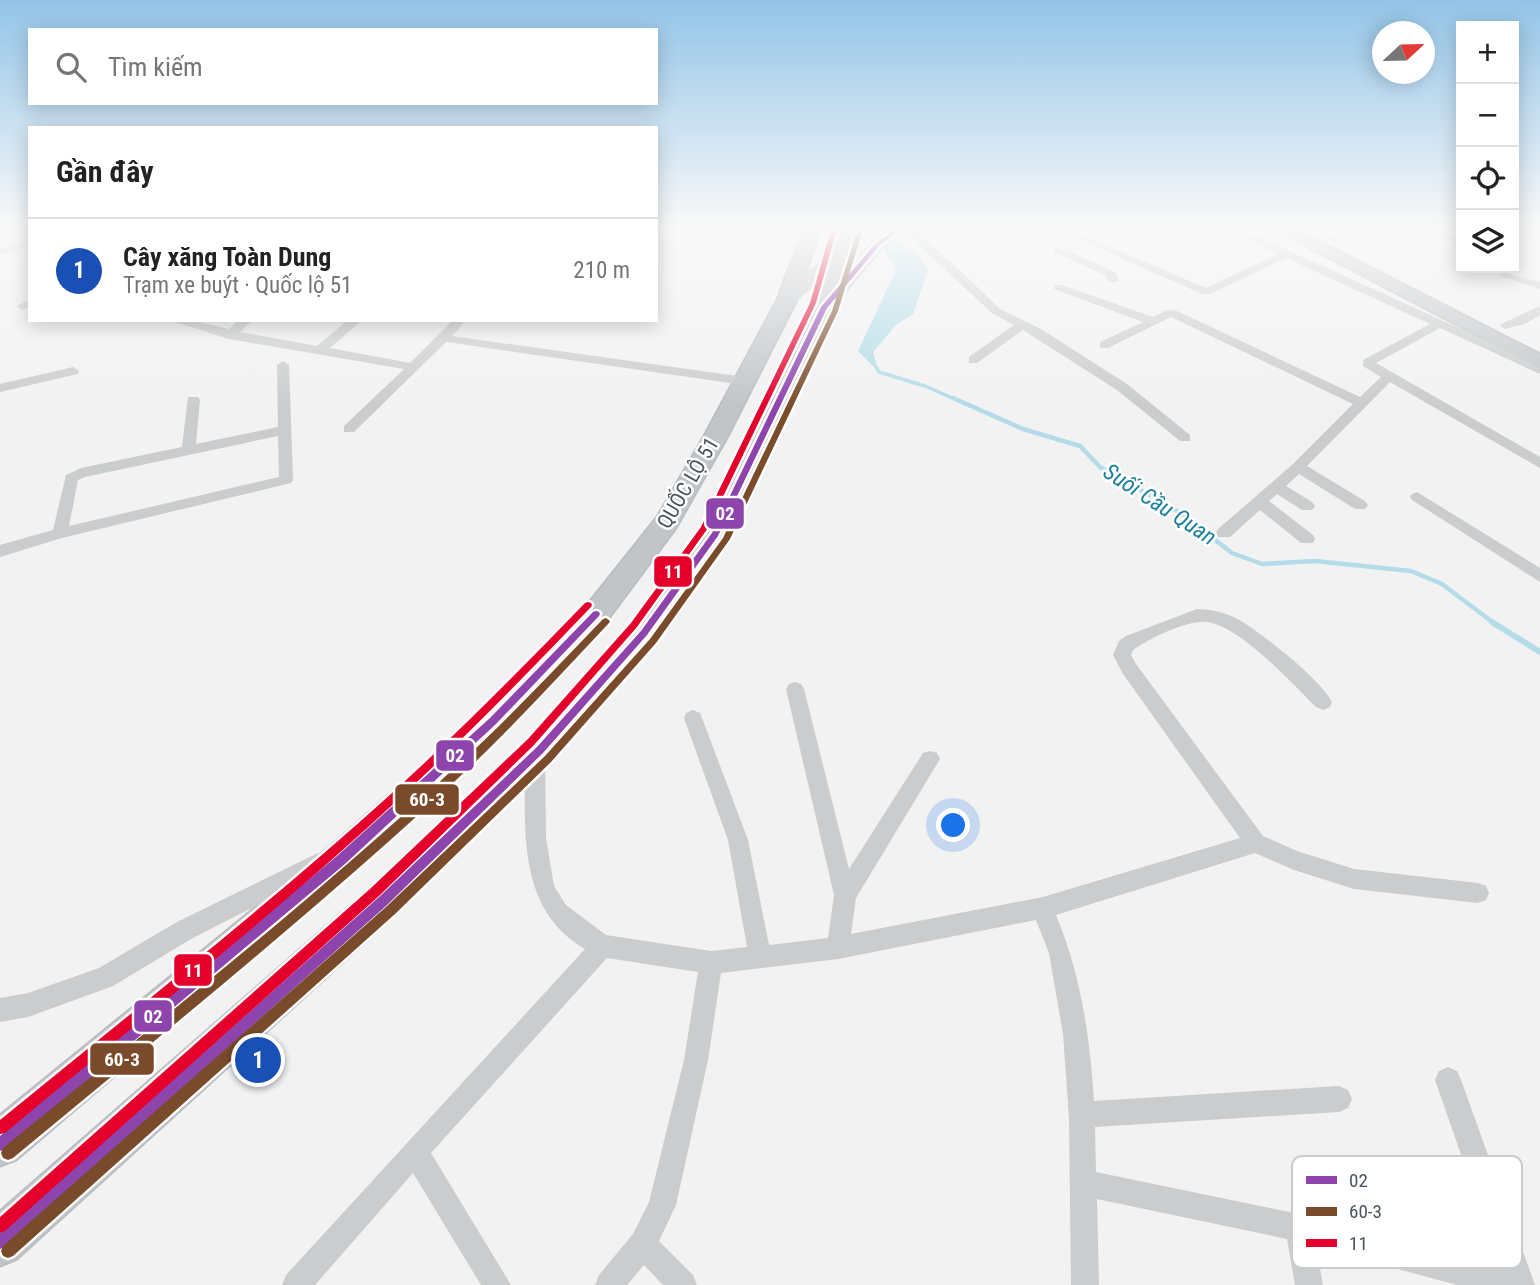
<!DOCTYPE html>
<html lang="vi">
<meta charset="utf-8">
<style>
:root{--surface:#fff;--page:#f2f2f2;--text:#222;--muted:#767676;--line:#e0e0e0;--accent:#858b90}
body{margin:0;font-family:"Roboto Condensed",sans-serif;background:var(--page);color:var(--text)}
.controls{position:absolute;right:21px;top:21px;display:grid;overflow:hidden;border-radius:0px;box-shadow:0 4px 18px #0003}
.controls button{width:63px;height:63px;display:grid;place-items:center;padding:0;border:0;border-bottom:2px solid var(--line);background:var(--surface);color:var(--text);font:35px sans-serif}
.compass{position:absolute;left:1372px;top:21px;width:63px;height:63px;border-radius:50%;background:var(--surface);box-shadow:0 4px 18px #0003;rotate:68deg}
.you{position:absolute;left:954px;top:826px;width:24px;height:24px;margin:-18px;border:5px solid #fff;border-radius:50%;background:#1a73e8;box-shadow:0 0 0 10px #1a73e833}
.badge{display:grid;place-items:center;width:46px;height:46px;border-radius:50%;background:var(--accent);color:#fff;font-size:23px;font-weight:700}
.pin{position:absolute;translate:-50% -50%;border:4px solid #fff;box-shadow:0 2px 7px #0006}
.list{margin:0;padding:0;list-style:none}
h2{display:flex;justify-content:space-between;align-items:center;height:91px;margin:0;padding:0 28px;font-size:30px}
h2 small{font-size:23px;font-weight:400;color:var(--muted)}
.list li{display:grid;grid-template-columns:46px 1fr auto;gap:21px;align-items:center;box-sizing:border-box;height:105px;padding:0 28px;border-top:2px solid var(--line)}
.list b{display:block;font-size:26px;white-space:nowrap}
.list p{margin:0;font-size:23px;white-space:nowrap;color:var(--muted)}
.list em{font-size:23px;font-style:normal;color:var(--muted)}
.icon{flex:none;width:38px;height:38px;fill:none;stroke:currentColor;stroke-width:2;stroke-linecap:round;stroke-linejoin:round}
.map{position:relative;flex:none;width:1540px;height:1285px;overflow:hidden}
.search{position:absolute;background:var(--surface);box-shadow:0 4px 18px #0003;left:28px;top:28px;width:630px;height:77px;display:flex;align-items:center;gap:18px;box-sizing:border-box;padding:0 24px;border-radius:0px;color:var(--muted);font-size:26px}
.panel{position:absolute;background:var(--surface);box-shadow:0 4px 18px #0003;left:28px;top:126px;width:630px;height:196px;border-radius:0px}
.map>svg:first-child{display:block}
</style>
<div class="map">
<svg width="1540" height="1285" viewBox="0 0 1540 1285">
<rect width="100%" height="100%" fill="#f2f2f2"/>
<path fill="#b3dce8" d="M838 226H872L918 254 928 270 913 314 896 325 873 352 879 372 858 351 896 270C886 246 863 233 838 226Z"/>
<g fill="none" stroke-linecap="round" stroke-linejoin="round">
<polyline stroke="#b3dce8" stroke-width="3.5" points="876,367 879,372 925,386 957,400"/>
<polyline stroke="#b3dce8" stroke-width="4.5" points="953,398 1023,429 1080,446 1100,467 1179,512 1232,553 1262,564 1315,561 1411,571 1442,584 1495,624"/>
<polyline stroke="#b3dce8" stroke-width="6" points="1492,622 1540,652"/>
<defs>
<g id="trunk">
<polygon points="804,226 822,226 797,300 728,436 676,528 606,622 504,730 354,872 16,1160 0,1166 0,1115 328,848 482,712 586,606 657,517 704,436 777,300"/>
<polygon points="839,226 857,226 834,307 728,534 654,641 552,760 396,914 17,1259 0,1266 0,1211 370,888 528,740 634,625 703,531 814,307"/>
<polygon points="1267,226 1290,226 1540,354 1540,368"/>
</g>
</defs>
<use href="#trunk" stroke="#b8bcc0" stroke-width="3"/>
<g fill="#cacccd" fill-rule="evenodd">
<polygon points="898,226 908,226 948,259 1000,309 1041,329 1127,384 1190,435 1190,441 1180,441 1117,390 1023,330 977,363 969,363 969,357 1014,325 992,313"/>
<polygon points="1105,226 1119,226 1092,239 1206,288 1277,254 1221,226 1235,226 1540,365 1540,374 1440,328 1376,363 1540,457 1540,468 1390,382 1307,466 1365,501 1368,505 1365,509 1355,509 1299,474 1286,486 1312,502 1315,506 1312,510 1302,510 1277,494 1269,501 1313,535 1315,539 1313,543 1301,543 1260,510 1230,537 1218,537 1216,533 1218,529 1293,464 1353,404 1171,317 1108,348 1100,348 1100,342 1143,322 1054,289 1054,285 1062,285 1153,317 1167,310 1175,310 1360,397 1381,377 1363,366 1363,360 1430,324 1286,258 1210,294 1202,294 1078,239"/>
<polygon points="1352,226 1366,226 1336,241 1327,239"/>
<polygon points="1409,226 1425,226 1461,239 1461,245"/>
<polygon points="30,240 30,246 0,255 0,249"/>
<polygon points="1054,248 1062,248 1115,272 1120,281 1110,283 1106,276 1054,252"/>
<polygon points="1501,272 1540,282 1540,289 1501,276"/>
<polygon points="30,300 30,307 22,310 16,306"/>
<polygon points="1540,306 1540,315 1525,324 1505,329 1499,325"/>
<polygon points="169,320 190,320 229,329 239,320 253,320 240,332 317,346 348,320 362,320 330,348 410,363 453,320 466,320 452,336 744,377 750,381 744,385 446,342 354,432 344,432 344,426 404,369 229,339"/>
<path d="M283 361 289 365 293 480 291 483 62 538 0 557V545L53 530 66 475 81 468 182 447 188 397H198L200 400 196 444 278 427 277 365ZM278 436 279 477 69 526 78 480 85 477Z"/>
<polygon points="73,367 79,371 78,374 0,392 0,384"/>
<polygon points="1417,492 1540,568 1540,582 1412,500 1410,497 1412,494"/>
<path d="M1197 609C1210 609 1222 612 1234 617 1257 629 1321 679 1332 702L1330 707 1323 710 1316 707C1293 684 1240 626 1207 622 1189 619 1148 639 1133 650L1131 655 1136 664 1263 836 1297 851 1354 869 1478 883 1486 886 1489 893 1486 900 1478 903 1354 889 1294 870 1255 853 1056 915C1081 975 1090 1037 1094 1101L1339 1086 1348 1090 1352 1099 1348 1108 1339 1112 1095 1127 1096 1172 1299 1214 1501 1269 1435 1080 1439 1071 1448 1067 1457 1071 1461 1080 1535 1285H1457L1316 1247 1323 1285H1295L1287 1239 1097 1199 1099 1285H1071L1069 1118 1063 1034 1049 953 1036 920 838 959 721 973 708 1060 676 1205 659 1241 693 1275 697 1285H663L644 1265 627 1285H595L599 1275 633 1234 649 1202 684 1060 698 972 607 958 431 1153 511 1285H481L413 1173 315 1285H282L286 1275 585 949C514 908 526 824 525 754L528 748 535 746 542 748 545 754 546 838 554 886 566 905 606 935 711 951 747 947 728 840 684 718 686 713 693 710 700 713 702 718 748 840 769 945 828 938 834 895 786 689 789 684 795 682 801 684 804 689 849 869 923 753 930 751 937 753 940 759 856 898 851 934 1043 897 1240 838 1123 674 1113 655 1119 641 1126 636Z"/>
<polygon points="318,853 326,856 329,863 326,870 191,939 113,986 28,1017 0,1022 0,998 28,993 99,968 175,923"/>
</g>
<g fill="#c8cacd" fill-rule="evenodd">
<polygon points="860,226 879,226 794,304 780,304 778,300 780,296"/>
<polygon points="893,226 912,226 884,248 831,311 817,311 815,307 817,303 872,240"/>
</g>
<use href="#trunk" fill="#c2c5c8" fill-rule="evenodd"/>
<defs>
<g id="bus-1">
<polygon points="900,226 906,226 880,245 827,308 718,536 647,635 543,753 387,905 5,1247 0,1249 0,1233 379,897 537,747 641,631 712,533 821,307 876,243"/>
<polygon points="596,611 599,612 600,614 599,616 496,724 345,864 5,1149 0,1151 0,1136 337,856 490,718 593,612"/>
</g>
<g id="bus-2">
<polygon points="858,228 863,229 838,311 730,539 656,643 551,762 395,914 13,1256 8,1258 3,1256 1,1251 3,1246 387,906 545,756 650,639 723,538 832,311"/>
<path d="M606 618 610 621 609 623C563 672 517 722 469 768 323 905 167 1030 13 1158L8 1160 3 1158 1 1153 3 1148C158 1022 315 898 461 762 511 716 557 667 603 619Z"/>
</g>
<g id="bus-3">
<polygon points="832,226 838,226 816,303 708,528 637,627 534,745 379,896 5,1231 0,1233 0,1217 371,888 528,739 631,623 701,527 810,303"/>
<path d="M588 602 591 603 592 605 591 607C529 672 466 737 400 798 274 915 138 1022 5 1133L0 1134V1120C132 1012 266 907 392 793 459 732 522 668 585 603Z"/>
</g>
</defs>
<use href="#bus-1" stroke="#fff" stroke-width="5"/>
<use href="#bus-2" stroke="#fff" stroke-width="5"/>
<use href="#bus-3" stroke="#fff" stroke-width="5"/>
<use href="#bus-1" fill="#8e44ad" fill-rule="evenodd"/>
<use href="#bus-2" fill="#7a4b2a" fill-rule="evenodd"/>
<use href="#bus-3" fill="#e4002b" fill-rule="evenodd"/>
</g>
<linearGradient id="sky" x2="0" y2="1"><stop stop-color="#93c4e8"/><stop offset="0.56" stop-color="#f9f9f9"/><stop offset="1" stop-color="#f9f9f9" stop-opacity="0"/></linearGradient>
<rect width="1540" height="406" fill="url(#sky)"/>
<g text-anchor="middle" stroke-width="5" stroke-linejoin="round" paint-order="stroke">
<g font-size="21" fill="#4b545c" stroke="#fff">
<text transform="translate(688 483) rotate(-60)" y="7">QUỐC LỘ 51</text>
</g>
<g font-size="23" font-style="italic" fill="#1d809d" stroke="#fff">
<text transform="translate(1160 504) rotate(33)" y="8">Suối Cầu Quan</text>
</g>
</g>
<rect x="1292" y="1156" width="230" height="112" rx="10" fill="#fff" stroke="#c9ccce" stroke-width="2"/>
<rect x="1306" y="1176" width="31" height="8" fill="#8e44ad"/>
<rect x="1306" y="1207" width="31" height="9" fill="#7a4b2a"/>
<rect x="1306" y="1239" width="31" height="8" fill="#e4002b"/>
<g font-size="19" fill="#4b545c">
<text x="1349" y="1187">02</text>
<text x="1349" y="1218">60-3</text>
<text x="1349" y="1250">11</text>
</g>
<g stroke="#fff" stroke-width="2.5">
<rect x="705" y="497" width="40" height="33" rx="7" fill="#8e44ad"/>
<rect x="653" y="555" width="40" height="33" rx="7" fill="#e4002b"/>
<rect x="435" y="739" width="40" height="33" rx="7" fill="#8e44ad"/>
<rect x="394" y="783" width="66" height="33" rx="7" fill="#7a4b2a"/>
<rect x="173" y="953" width="40" height="34" rx="7" fill="#e4002b"/>
<rect x="133" y="999" width="40" height="34" rx="7" fill="#8e44ad"/>
<rect x="89" y="1042" width="66" height="34" rx="7" fill="#7a4b2a"/>
</g>
<g font-size="19" text-anchor="middle" font-weight="bold" fill="#fff">
<text x="725" y="520">02</text>
<text x="673" y="578">11</text>
<text x="455" y="762">02</text>
<text x="427" y="806">60-3</text>
<text x="193" y="977">11</text>
<text x="153" y="1023">02</text>
<text x="122" y="1066">60-3</text>
</g>
</svg>
<div class="controls">
<button>+</button>
<button>−</button>
<button><svg class="icon" aria-label="locate" viewBox="0 0 24 24"><circle cx="12" cy="12" r="6"/><path d="M12 2v4M12 18v4M2 12h4M18 12h4"/></svg></button>
<button><svg class="icon" aria-label="layers" viewBox="0 0 24 24"><path d="M12 4l9 5-9 5-9-5zM3 14l9 5 9-5"/></svg></button>
</div>
<svg class="compass" viewBox="-18 -18 36 36"><path d="M0-13l5 13h-10z" fill="#e53935"/><path d="M0 13l5-13h-10z" fill="#767676"/></svg>
<div class="you"></div>
<div class="pin badge" style="left:258px;top:1060px;background:#1a4fb4">1</div>
<div class="search"><svg class="icon" aria-label="search" viewBox="0 0 24 24"><circle cx="10" cy="10" r="6"/><path d="M15 15l6 6"/></svg>Tìm kiếm</div>
<section class="panel">
<h2>Gần đây<small></small></h2>
<ul class="list">
<li><span class="badge" style="background:#1a4fb4">1</span><div><b>Cây xăng Toàn Dung</b><p>Trạm xe buýt · Quốc lộ 51</p></div><em>210 m</em></li>
</ul>
</section>
</div>
